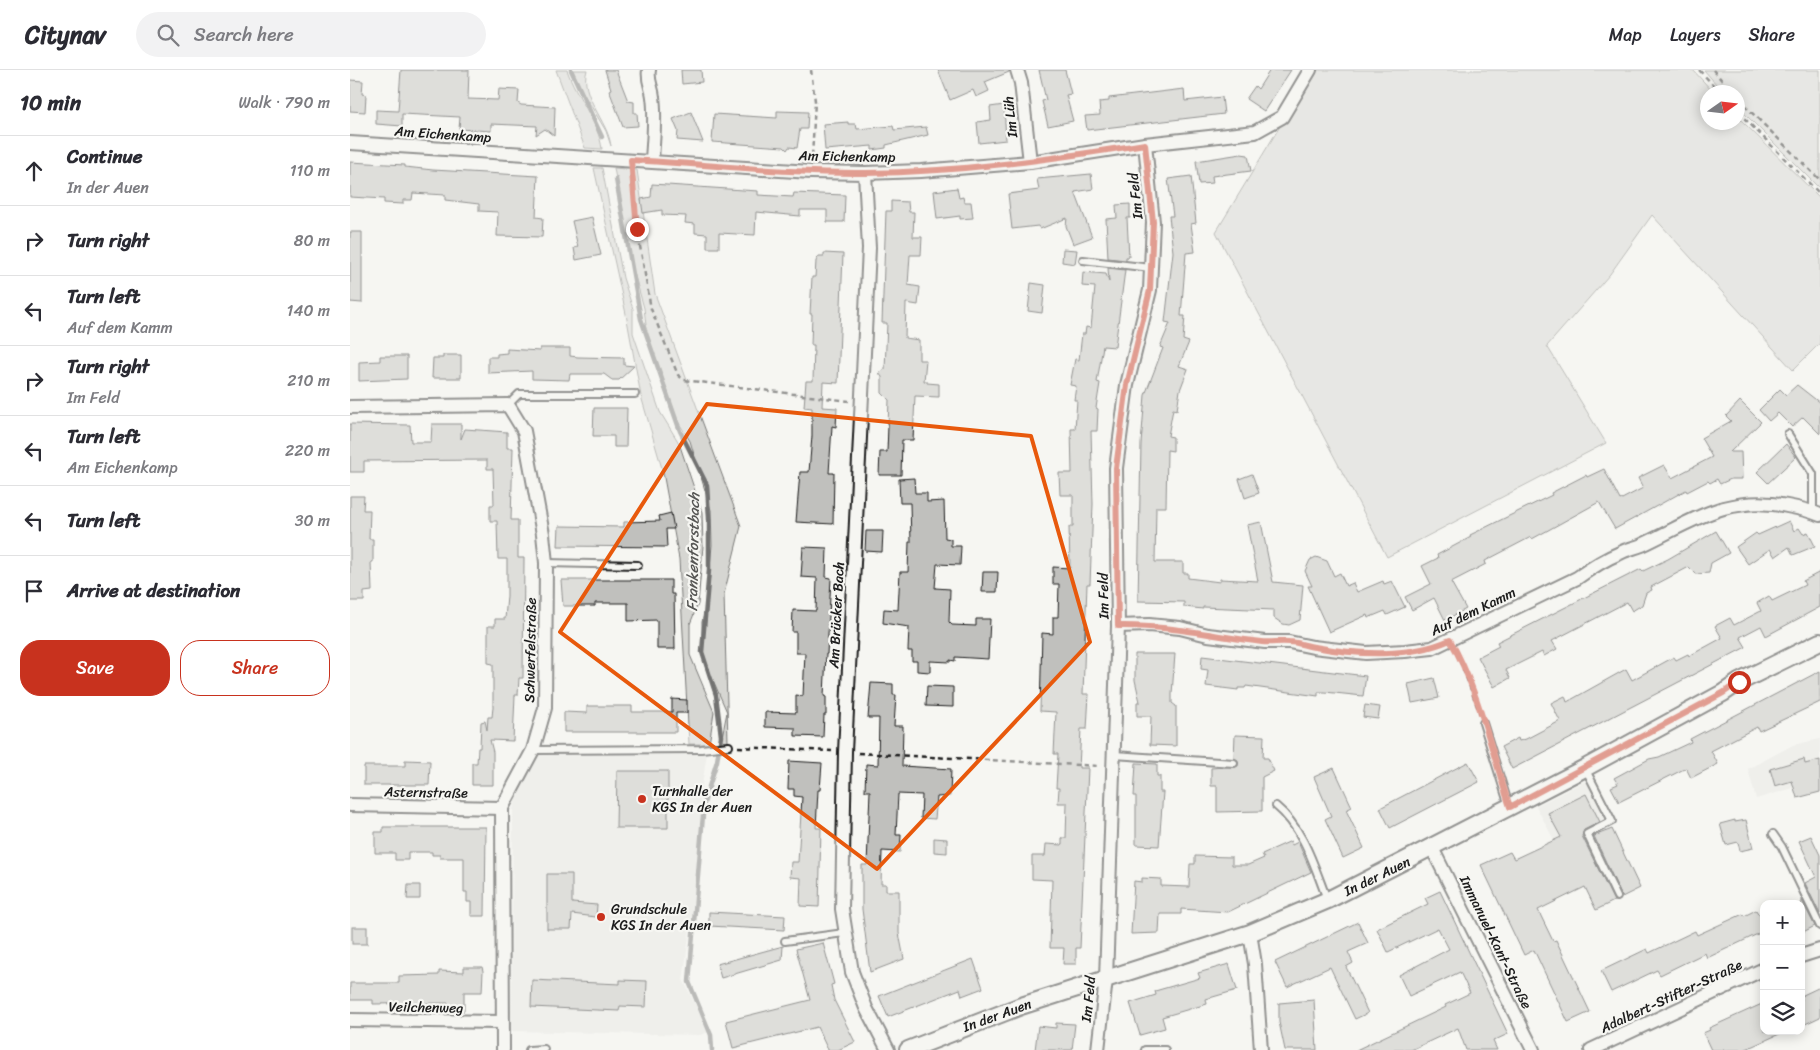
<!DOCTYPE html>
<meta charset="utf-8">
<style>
:root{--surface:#fff;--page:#f2f2f3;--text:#2b2b33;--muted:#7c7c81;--line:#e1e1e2;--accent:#c8321e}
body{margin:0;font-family:Sriracha,sans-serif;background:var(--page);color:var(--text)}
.controls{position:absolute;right:15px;bottom:15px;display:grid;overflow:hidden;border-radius:10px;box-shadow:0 2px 12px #0003}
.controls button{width:45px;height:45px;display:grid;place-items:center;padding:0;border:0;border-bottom:1px solid var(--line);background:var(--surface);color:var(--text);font:25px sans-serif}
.compass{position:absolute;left:1350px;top:15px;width:45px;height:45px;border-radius:50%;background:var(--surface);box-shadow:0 2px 12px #0003;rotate:76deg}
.stop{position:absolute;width:15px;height:15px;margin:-11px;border:4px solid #c8321e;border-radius:50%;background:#fff}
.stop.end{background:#c8321e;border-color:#fff;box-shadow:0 1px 5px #0008}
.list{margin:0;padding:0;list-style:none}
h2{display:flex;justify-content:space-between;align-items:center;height:65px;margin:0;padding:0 20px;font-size:21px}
h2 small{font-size:16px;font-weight:400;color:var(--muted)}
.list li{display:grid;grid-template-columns:32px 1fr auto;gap:15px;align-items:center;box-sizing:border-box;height:70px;padding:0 20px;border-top:1px solid var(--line)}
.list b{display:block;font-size:19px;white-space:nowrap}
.list p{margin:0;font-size:16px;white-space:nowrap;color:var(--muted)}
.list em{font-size:16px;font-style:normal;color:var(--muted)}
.actions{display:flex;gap:10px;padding:15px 20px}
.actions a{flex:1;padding:11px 0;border:1px solid var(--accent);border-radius:20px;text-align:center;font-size:18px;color:var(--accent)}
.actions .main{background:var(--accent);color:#fff}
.icon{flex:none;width:28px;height:28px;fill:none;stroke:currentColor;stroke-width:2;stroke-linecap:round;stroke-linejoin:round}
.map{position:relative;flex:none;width:1470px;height:980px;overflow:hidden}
header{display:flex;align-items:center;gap:30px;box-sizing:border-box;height:70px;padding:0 25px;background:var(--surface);border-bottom:1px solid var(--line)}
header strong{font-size:24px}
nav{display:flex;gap:28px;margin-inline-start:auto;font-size:18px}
.search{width:350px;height:45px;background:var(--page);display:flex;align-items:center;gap:12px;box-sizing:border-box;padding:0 18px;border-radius:28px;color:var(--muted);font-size:19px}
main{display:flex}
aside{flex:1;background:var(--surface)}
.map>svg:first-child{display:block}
</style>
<header>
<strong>Citynav</strong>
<div class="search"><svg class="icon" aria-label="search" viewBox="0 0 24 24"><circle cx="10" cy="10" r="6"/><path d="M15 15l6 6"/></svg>Search here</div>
<nav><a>Map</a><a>Layers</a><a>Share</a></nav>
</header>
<main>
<aside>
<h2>10 min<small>Walk · 790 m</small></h2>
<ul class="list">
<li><svg class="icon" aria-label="ahead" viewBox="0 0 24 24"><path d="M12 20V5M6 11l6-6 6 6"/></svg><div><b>Continue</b><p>In der Auen</p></div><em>110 m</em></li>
<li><svg class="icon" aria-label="right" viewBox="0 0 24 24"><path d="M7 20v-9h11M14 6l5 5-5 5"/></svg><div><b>Turn right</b></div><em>80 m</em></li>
<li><svg class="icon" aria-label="left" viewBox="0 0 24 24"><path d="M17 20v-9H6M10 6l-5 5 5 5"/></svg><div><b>Turn left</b><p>Auf dem Kamm</p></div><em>140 m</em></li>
<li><svg class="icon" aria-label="right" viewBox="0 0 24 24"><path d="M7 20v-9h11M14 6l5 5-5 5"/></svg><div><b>Turn right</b><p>Im Feld</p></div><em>210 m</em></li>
<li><svg class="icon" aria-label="left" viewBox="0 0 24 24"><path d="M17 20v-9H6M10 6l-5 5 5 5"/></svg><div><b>Turn left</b><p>Am Eichenkamp</p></div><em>220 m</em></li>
<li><svg class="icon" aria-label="left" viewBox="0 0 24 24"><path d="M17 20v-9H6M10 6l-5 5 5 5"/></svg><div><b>Turn left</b></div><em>30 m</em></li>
<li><svg class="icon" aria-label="arrive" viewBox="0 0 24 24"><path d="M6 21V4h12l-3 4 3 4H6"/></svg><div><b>Arrive at destination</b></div></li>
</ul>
<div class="actions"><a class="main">Save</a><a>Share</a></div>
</aside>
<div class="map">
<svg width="1470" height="980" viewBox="0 0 1470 980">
<rect width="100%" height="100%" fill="#f6f6f2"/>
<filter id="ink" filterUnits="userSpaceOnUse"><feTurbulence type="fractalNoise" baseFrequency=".02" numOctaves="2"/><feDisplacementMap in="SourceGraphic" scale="10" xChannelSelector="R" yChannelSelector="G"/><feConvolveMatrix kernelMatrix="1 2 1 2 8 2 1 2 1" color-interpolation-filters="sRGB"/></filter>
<g filter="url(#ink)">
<g fill="#e6e6e2">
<polygon points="1470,669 1470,710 1406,729 1398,699 1443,675"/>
<polygon points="190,683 357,683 350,728 350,783 333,910 359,962 350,965 161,961 163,739 169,719"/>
<polygon points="1237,710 1257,747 1212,771 1204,770 1186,736"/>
</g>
<g fill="#d6d6d2" stroke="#797977">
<path d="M206 0H217C226 26 249 54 252 79L235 78Z"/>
<path d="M223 0H237C229 25 258 51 261 76L256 61 226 11Z"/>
<polygon points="964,0 1343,0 1363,22 1358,22 1358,52 1388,52 1388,47 1470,128 1470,273 1443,300 1302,145 1260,204 1197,276 1256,373 1037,487 866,162"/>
<polygon points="1354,0 1470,0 1470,119 1388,37 1388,22 1373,22"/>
<polygon points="244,98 252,98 273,208 283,239 283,263 310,342 329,373 352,442 353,476 348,534 340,554 340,585 364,642 359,674 339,674 329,489 313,402 291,326 276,244"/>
<polygon points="264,98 287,100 305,224 391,456 374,524 378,672 371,672 377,642 352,585 352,552 357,533 362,475 361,440 340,371 321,340 309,298 292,254 296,255 294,238 281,192"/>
</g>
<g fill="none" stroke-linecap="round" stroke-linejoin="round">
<g stroke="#727271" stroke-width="4.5">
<polyline points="221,0 252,67"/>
<polyline points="266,109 291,249 330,361 357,415 359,448 359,500 352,582 366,625 371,666 367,691 354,733 339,912 361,965 362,980"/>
</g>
</g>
<g fill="#c0c0bd" stroke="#1c1c1c">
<polygon points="51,0 119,0 118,29 148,30 149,19 169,20 168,33 171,35 205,37 204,66 195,59 186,65 187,56 141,54 141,61 109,59 110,47 52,44 52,56 26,54 26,40 48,41"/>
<polygon points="255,0 266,0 278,31 284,32 284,43 287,43 288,56 273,57 259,20 261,19"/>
<polygon points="331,0 351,0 352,12 332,14"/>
<polygon points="588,0 659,0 659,2 635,12 639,21 626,27 623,20 600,30"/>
<polygon points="689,0 715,0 721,24 716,25 723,51 698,56 692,31 696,30"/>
<polygon points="920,0 941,0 914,41 896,29 905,16 908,19"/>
<polygon points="0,10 13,11 12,24 16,25 15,42 0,41"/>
<polygon points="834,19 835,31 872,27 874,44 737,60 735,46 750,45 749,32 759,31 759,28"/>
<polygon points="654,35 656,70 629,73 627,52 641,50 640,37"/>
<polygon points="427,41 458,42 457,59 450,59 447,78 439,77 437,80 434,77 362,72 364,44 427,48"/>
<polygon points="341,42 353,72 327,70 328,61 323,49"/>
<polygon points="498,52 498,54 506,54 507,59 543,56 544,60 576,57 578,65 536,75 536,78 522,80 522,76 475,80 473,54"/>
<polygon points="891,84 898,85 901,101 862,106 863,113 849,114 846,91"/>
<polygon points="0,92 55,95 55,97 83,100 188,106 186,147 193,148 192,167 147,166 148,142 129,141 129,134 95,130 95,125 63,123 62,130 53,130 53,134 34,133 34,129 0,127"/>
<polygon points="741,104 743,119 725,122 742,167 723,174 716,156 717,148 690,159 688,156 662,159 658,124 689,120 687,109"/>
<polygon points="841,106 846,153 841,154 845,182 836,183 831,246 835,246 833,270 839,272 829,296 838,299 830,320 827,340 823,339 818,366 823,367 823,381 817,380 816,437 806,437 805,492 833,492 833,503 838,503 838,508 870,512 870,509 908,511 897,455 911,452 923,512 953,515 950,550 939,555 933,554 924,548 924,540 853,537 853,539 834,537 834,532 788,531 791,374 795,325 813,278 810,277 820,253 815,252 823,182 819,146 823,146 818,109"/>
<polygon points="302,114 408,121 408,125 443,127 444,123 495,125 494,152 477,152 477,140 450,140 450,146 406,142 405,165 369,163 369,178 357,178 357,164 345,163 345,154 335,153 336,146 312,145 312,140 293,143 291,129 301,127"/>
<polygon points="607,118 609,128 613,127 614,132 621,132 623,148 610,149 610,146 587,149 584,121"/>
<polygon points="541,131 558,132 559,142 564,142 563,167 572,167 571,185 560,185 558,215 570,217 568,235 556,233 555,268 569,270 569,290 576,290 574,311 577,311 577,313 589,314 589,327 565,326 563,370 552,370 551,405 529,405 530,382 537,382 539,330 532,323 532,307 529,303 535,299 537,253 532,253 536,141 541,141"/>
<polygon points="780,134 780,148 777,148 779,187 776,187 776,190 758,188 756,149 767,148 766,135"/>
<polygon points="242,147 251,185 226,190 224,178 228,177 222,151"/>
<polygon points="0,162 12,162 12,233 0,232"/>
<polygon points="713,179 727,180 725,194 712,192"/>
<polygon points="474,183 493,184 488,313 473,312 472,337 487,338 486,357 482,356 479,403 484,403 483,454 446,452 450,402 459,402 462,366 462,338 454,337 456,311 463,311 464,275 461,275 462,244 460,244 462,207 465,207 466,191 469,186 474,186"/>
<polygon points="758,198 775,200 765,277 753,276 747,312 750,313 746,338 748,339 747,361 741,361 743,434 740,514 737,514 733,624 739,624 737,659 731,659 729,698 738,698 730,878 726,878 726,894 713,894 714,878 700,878 702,810 682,809 682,786 695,786 696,774 712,775 712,768 716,768 717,733 708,733 709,718 706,718 708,684 704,684 706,642 690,641 692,563 703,564 703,547 708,547 709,514 703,514 703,497 720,498 719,457 723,457 723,425 710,425 709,403 722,403 721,359 725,359 727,330 724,330 726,316 720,315 725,289 729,290 732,264 735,264 736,257 741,258 745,217 732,216 733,202 756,204 759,212"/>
<polygon points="681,213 695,215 692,243 678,241"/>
<polygon points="190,278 220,278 220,286 228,287 274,288 274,295 284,296 269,310 262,310 254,304 220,304 219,310 182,309 182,301 138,303 138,287 147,287 147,284 157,283 157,279 190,281"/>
<polygon points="93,285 111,285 111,308 82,308 83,288 93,288"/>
<polygon points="30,286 57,286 57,309 9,311 9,292 30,291"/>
<polygon points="1447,315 1470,333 1470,364 1453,347 1442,357 1428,343 1419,351 1409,340 1430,319 1436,325"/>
<polygon points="1390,331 1411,352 1380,382 1391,382 1392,409 1381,409 1370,414 1367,409 1360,413 1358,411 1337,422 1336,420 1265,459 1249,432 1182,469 1181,467 1135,491 1136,494 1101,512 1116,539 1095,550 1084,528 1062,540 1055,527 1081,514 1072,496 1088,488 1087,485 1121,467 1120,465 1202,425 1201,423 1236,405 1237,407 1254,399 1270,430 1293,418 1288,408 1314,395 1322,408 1362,387 1351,368 1381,351 1376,346"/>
<polygon points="244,338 277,338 276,377 264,377 264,366 243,366"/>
<polygon points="0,354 60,355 61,372 81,372 82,354 111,354 111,369 115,359 157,362 157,378 163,378 161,450 168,450 168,488 174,488 173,608 169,608 168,625 165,625 163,671 140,670 143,682 143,715 122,715 122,693 127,693 128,678 130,678 131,652 135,651 137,660 138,647 142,647 143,637 143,594 138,593 138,556 145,556 145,549 155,549 157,526 157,489 148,489 147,451 140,451 140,435 144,435 143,399 137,399 137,390 14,391 14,402 0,402"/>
<polygon points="1436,374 1446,387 1418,413 1407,402"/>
<polygon points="902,404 909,423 895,428 889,409"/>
<polygon points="564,408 565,423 577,423 577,432 594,431 595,468 601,469 601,476 611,476 610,495 587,494 585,518 600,519 599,552 602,555 626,556 626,549 640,549 638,589 605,587 605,591 600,590 600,592 580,591 580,602 567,601 567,591 562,591 562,581 558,581 559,557 533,553 534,539 548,540 550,502 558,502 559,472 561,472 560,433 550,433 549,409"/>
<polygon points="0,426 14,426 13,440 20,440 19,469 23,469 23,492 21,492 22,521 14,522 14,531 0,531"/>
<polygon points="321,443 324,459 316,459 317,477 208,476 209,456 274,457 274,452 310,451 309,446"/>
<polygon points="1439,451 1444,461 1449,458 1453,464 1458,462 1465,476 1443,485 1439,477 1425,487 1420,479 1398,494 1386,477 1406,463 1408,465"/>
<polygon points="516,461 533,461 532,482 515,481"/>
<polygon points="1366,461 1379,483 1361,493 1359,503 1346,504 1339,497 1301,517 1302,520 1296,523 1292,535 1282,541 1277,532 1202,571 1207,579 1194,586 1192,582 1156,600 1160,608 1144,617 1128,587 1149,576 1147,572 1285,502 1291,499 1293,501 1318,489"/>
<polygon points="453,477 477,478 476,507 481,508 477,584 476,584 474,626 476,627 476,645 474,645 473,667 445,666 445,658 415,657 415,642 446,643 446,625 453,626 455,583 446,583 446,562 442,562 443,540 466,541 467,508 451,507"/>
<polygon points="966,487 977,491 984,506 990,503 996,516 1003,513 1007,522 1033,511 1034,514 1042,511 1055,537 1037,545 1035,541 1018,548 1017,545 979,562 958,516 962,516 955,501 960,490"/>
<polygon points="633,502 648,502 647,522 632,522"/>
<polygon points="1470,502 1470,537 1416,566 1411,556 1390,567 1396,577 1162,699 1151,677 1168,668 1169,671 1176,669 1210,651 1201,633 1215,626 1217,632 1276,599 1282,610 1324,587 1326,590 1338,584 1339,586 1372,568 1365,556 1380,548 1384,555 1411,541 1407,533 1419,526 1422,531 1455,515 1453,511"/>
<polygon points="211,510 321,510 321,524 324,524 325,579 307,579 307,550 278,551 278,533 245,533 245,536 213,536"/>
<polygon points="785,584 825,584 822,624 822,633 826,636 826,676 800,675 801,646 787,646 787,632 790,632 785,610"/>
<polygon points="852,586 1016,606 1013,626 975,622 968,622 968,626 896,616 895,618 888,618 888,620 856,616 858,600 851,599"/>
<polygon points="1470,601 1470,632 1409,661 1407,657 1361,681 1368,694 1341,708 1336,698 1269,732 1261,717 1268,714 1264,708 1299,689 1309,687 1341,672 1340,669"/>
<polygon points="1084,608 1089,628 1062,633 1058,614"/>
<polygon points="521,613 543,614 543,625 546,625 544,656 553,656 552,696 601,699 600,726 587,727 585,749 571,748 572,725 548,724 546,765 551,765 550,782 532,781 531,814 536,814 536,821 549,821 549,863 554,889 520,902 512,839 512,795 517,795 520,721 515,721 516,694 528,695 529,648 518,648"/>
<polygon points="577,616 603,617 603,637 576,636"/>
<polygon points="322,629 337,630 337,643 326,643 326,662 214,662 214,642 237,643 237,636 282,636 282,642 322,642"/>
<polygon points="1015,635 1030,637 1028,649 1013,647"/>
<polygon points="885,665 914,666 913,688 918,688 924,701 912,707 912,741 867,742 867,716 861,716 861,698 888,696 888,690 884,688"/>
<polygon points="1454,689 1455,694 1470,690 1470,722 1447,728 1442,711 1425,716 1420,699"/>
<polygon points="55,690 80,691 79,715 14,715 14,696 55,696"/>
<polygon points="439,691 472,693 470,720 468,720 466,758 471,758 469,837 450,836 451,808 440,807 441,792 448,792 452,727 444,726 444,719 438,719"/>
<polygon points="1118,692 1129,712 1040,758 1030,738"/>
<polygon points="786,693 807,694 807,706 810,706 810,722 813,722 809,776 786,775 786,726 784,726"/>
<polygon points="984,698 1002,737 996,740 1014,778 993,788 975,749 981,746 964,707"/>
<polygon points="267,701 318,701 318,758 266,758"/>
<polygon points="1236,724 1250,752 1234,760 1232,766 1264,831 1246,840 1235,817 1188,840 1203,871 1206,870 1240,942 1218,952 1184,880 1174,885 1131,795 1160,782 1164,789 1211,767 1198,743"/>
<polygon points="1385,750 1385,752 1396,750 1403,778 1390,781 1388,772 1376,775 1370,754"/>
<polygon points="33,757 136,757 135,846 121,846 121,832 117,832 117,822 114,822 114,788 90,788 90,785 82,785 82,782 58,782 58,790 45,790 45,783 25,783 25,762 33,762"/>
<polygon points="1262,759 1290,818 1272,827 1244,766"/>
<polygon points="1461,766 1470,785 1470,844 1455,813 1466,807 1449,771"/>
<polygon points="584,768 597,769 597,783 584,782"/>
<polygon points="941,771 942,775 948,772 961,802 878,842 831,839 831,844 810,844 809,863 781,864 784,811 792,812 792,808 811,809 811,816 839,817 840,794 845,794 845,786 882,787 882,795 898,795 914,788 912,784"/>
<polygon points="197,804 222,804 222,833 247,835 246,847 222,844 221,859 197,859"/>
<polygon points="58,815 70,815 70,829 57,829"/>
<polygon points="1090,821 1158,964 1143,971 1147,980 1116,980 1108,958 1061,980 1006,980 1096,937 1095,935 1120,923 1110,902 1059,926 1049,905 1099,879 1088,858 1038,882 1027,859 1078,834 1075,828"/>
<polygon points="1451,829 1465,856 1451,863"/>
<polygon points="1406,840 1409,845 1414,843 1414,861 1357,888 1355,883 1310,905 1307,900 1261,922 1251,901 1297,879 1299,883 1345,861 1347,865 1393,844 1394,846"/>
<polygon points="359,842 435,846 434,860 359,856"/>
<polygon points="1008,852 1018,873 998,882 1003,893 996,897 1018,943 1005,949 980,897 937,917 925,892"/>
<rect x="2" y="857" width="15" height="17"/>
<polygon points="473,873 484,914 481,915 484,930 505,972 488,980 478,980 467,957 383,978 376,951 460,930 446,879"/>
<polygon points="433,876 432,890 371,908 367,894"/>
<polygon points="623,889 633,918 612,926 610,919 538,947 529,926"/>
<polygon points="879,894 887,920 856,929 857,934 812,947 815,958 790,965 780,933 806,925 805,921 850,908 848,903"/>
<polygon points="114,897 132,897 133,901 132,922 114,922 114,941 98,941 98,933 23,934 23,930 0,930 0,913 49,913 49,906 89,905 89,901 114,902"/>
<polygon points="182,910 270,914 270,910 297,911 296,937 270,936 269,941 181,937"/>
<polygon points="1470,917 1470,947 1451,956 1451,926"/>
<polygon points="964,930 967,980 935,980 929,952 929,933"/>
<polygon points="1414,933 1414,961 1436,961 1394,980 1361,980 1353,963 1360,960 1359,958"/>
<polygon points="706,953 725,954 722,980 685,980 688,956 706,958"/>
</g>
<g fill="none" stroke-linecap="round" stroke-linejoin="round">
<defs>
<g id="service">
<polyline points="733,190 801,198"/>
<polyline points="158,335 169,324 285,324"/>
<polyline points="1438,364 1463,404 1463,441"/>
<polyline points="196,493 288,495"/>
<polyline points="1133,653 1159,736"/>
<polyline points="183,680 351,679 379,676"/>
<polyline points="764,685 884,693"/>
<polyline points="1236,700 1262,751 1237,764 1267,827"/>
<path d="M926 736C954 759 964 796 977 829"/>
<polyline points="1423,764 1432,777 1470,856"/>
<polyline points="435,871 494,863"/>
<polyline points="179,980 194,979"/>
<polyline points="795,980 815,980"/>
</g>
<g id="minor">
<path d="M299 0C297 10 302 17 303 27 306 48 303 70 302 91"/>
<polyline points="667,0 671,13 680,92"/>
<polyline points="0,73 461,102 515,103 571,101 680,92 795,74 905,62 932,47 960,0"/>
<polyline points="515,103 519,178 495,682 492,839 502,902 516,938 538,980"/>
<polyline points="0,337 158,335 174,361 193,464 196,493 195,638 183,680 152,738 153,980"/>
<path d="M768 556 799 555 830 558 858 565 915 572H939L963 577 1016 583 1055 581 1082 578 1227 508C1241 498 1255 489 1270 483 1277 479 1285 478 1292 475 1343 451 1378 424 1437 436 1448 438 1459 440 1470 445"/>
<polyline points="0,735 152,738"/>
<polyline points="1082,778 1183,980"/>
<polyline points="900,863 905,894 911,980"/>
<polyline points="1451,886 1470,880"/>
<polyline points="0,950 152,952"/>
<polyline points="748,980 756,909 768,556 766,398 777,315 800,220 803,152 795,74"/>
<polyline points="1241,980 1414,899"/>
</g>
<polyline id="tertiary" points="558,980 671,936 900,863 978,830 1235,698 1373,623 1389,612 1470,572"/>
</defs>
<use href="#service" stroke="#1c1c1c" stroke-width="10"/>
<use href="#minor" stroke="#1c1c1c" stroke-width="16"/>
<use href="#tertiary" stroke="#1c1c1c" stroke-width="20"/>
<g stroke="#1c1c1c" stroke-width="2.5" stroke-dasharray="5 4" stroke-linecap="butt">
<polyline points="461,0 465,31 462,88"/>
<polyline points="1349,0 1370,22"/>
<polyline points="1363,0 1382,22"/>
<polyline points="1388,29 1470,110"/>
<polyline points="1388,42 1470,124"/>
<polyline points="282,104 287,159 301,239 328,305 334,310 499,331"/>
<polyline points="1107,582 1130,644"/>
<polyline points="388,677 482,681"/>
<polyline points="508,683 749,696"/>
</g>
<use href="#service" stroke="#f6f6f2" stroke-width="6"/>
<use href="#minor" stroke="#f6f6f2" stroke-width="12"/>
<use href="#tertiary" stroke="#f6f6f2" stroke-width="16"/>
</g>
</g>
<g fill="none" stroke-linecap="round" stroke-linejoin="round" filter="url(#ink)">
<path stroke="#c8321e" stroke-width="6" d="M287 159 281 90C359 94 438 104 516 103 610 102 703 89 795 74L803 152 800 220 777 315 766 398 768 556C817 555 863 566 912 572 921 573 930 571 939 572 948 572 956 576 965 577 1007 585 1060 588 1100 570 1127 615 1143 686 1160 737L1373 623 1389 612"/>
</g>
<path d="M0 0H1470V980H0ZM357 334 681 366 740 572 527 799 210 562Z" fill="#f6f6f2" fill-opacity=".55" fill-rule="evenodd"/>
<path fill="none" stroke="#e8590c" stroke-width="4" stroke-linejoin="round" d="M357 334 681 366 740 572 527 799 210 562Z"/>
<g fill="#c8321e" stroke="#f6f6f2" stroke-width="2">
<circle cx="292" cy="729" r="5"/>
<circle cx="251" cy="847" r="5"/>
</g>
<g text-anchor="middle" stroke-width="4.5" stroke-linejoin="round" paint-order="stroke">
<g font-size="14" fill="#1c1c1c" stroke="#f6f6f2">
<text transform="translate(660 47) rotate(-96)" y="5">Im Lüh</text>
<text transform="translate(93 64) rotate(4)" y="5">Am Eichenkamp</text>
<text transform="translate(497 86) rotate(1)" y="5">Am Eichenkamp</text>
<text transform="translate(785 126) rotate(-96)" y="5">Im Feld</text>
<text transform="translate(753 526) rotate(-91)" y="5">Im Feld</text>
<text transform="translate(1123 541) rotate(-26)" y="5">Auf dem Kamm</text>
<text transform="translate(486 545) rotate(-87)" y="5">Am Brücker Bach</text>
<text transform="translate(180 580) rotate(-89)" y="5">Schwerfelstraße</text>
<text transform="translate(76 722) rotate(1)" y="5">Asternstraße</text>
<text transform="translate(1027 806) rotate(-26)" y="5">In der Auen</text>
<text transform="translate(1146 872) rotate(64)" y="5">Immanuel-Kant-Straße</text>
<text transform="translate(1321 926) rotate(-25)" y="5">Adalbert-Stifter-Straße</text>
<text transform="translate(738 929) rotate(-84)" y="5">Im Feld</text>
<text transform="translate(76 937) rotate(1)" y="5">Veilchenweg</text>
<text transform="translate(647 945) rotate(-20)" y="5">In der Auen</text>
</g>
<g font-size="14" fill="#1c1c1c" stroke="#f6f6f2" text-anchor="start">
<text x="302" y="726">Turnhalle der<tspan x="302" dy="16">KGS In der Auen</tspan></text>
<text x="261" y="844">Grundschule<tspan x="261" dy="16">KGS In der Auen</tspan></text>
</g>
<g font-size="15" font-style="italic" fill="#565654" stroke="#f6f6f2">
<text transform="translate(343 482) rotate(-89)" y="5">Frankenforstbach</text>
</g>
</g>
</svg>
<div class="controls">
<button>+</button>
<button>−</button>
<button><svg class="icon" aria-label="layers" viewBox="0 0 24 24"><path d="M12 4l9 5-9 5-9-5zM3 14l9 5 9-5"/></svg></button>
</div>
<svg class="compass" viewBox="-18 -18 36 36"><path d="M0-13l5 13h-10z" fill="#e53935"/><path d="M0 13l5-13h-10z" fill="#7c7c81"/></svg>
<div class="stop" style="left:1389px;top:612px"></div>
<div class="stop end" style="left:287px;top:159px"></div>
</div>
</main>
